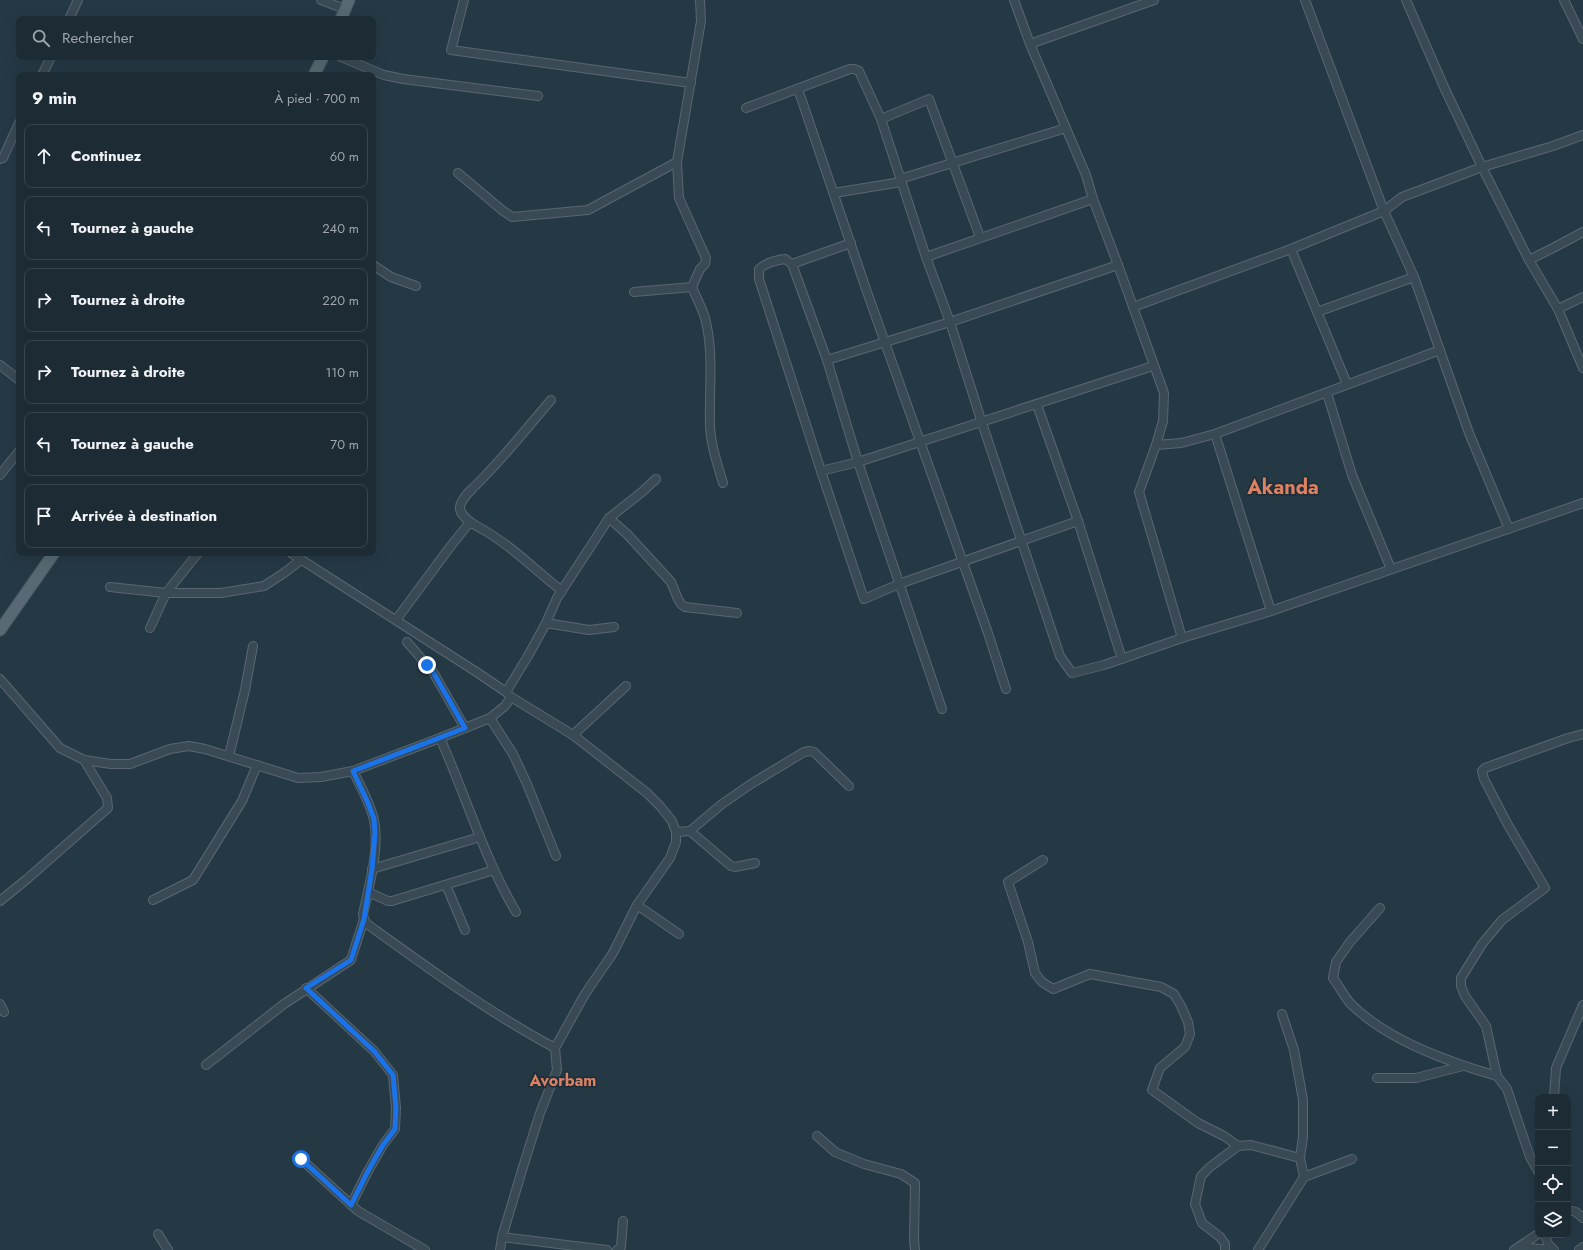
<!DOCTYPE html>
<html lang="fr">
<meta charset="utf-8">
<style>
:root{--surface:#1c2b34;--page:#25333c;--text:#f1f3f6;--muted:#a0a7ac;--line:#3a474f}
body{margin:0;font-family:Jost,sans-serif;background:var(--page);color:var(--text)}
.controls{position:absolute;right:12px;bottom:12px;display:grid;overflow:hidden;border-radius:8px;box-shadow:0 4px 16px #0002}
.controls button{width:36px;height:36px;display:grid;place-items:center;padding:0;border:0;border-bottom:1px solid var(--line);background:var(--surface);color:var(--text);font:20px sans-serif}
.stop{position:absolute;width:12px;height:12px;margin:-9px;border:3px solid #1a73e8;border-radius:50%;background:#fff}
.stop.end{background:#1a73e8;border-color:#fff;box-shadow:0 1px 4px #0008}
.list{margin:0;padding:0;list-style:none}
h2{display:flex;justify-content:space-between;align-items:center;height:52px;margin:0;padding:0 16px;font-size:17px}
h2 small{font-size:13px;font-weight:400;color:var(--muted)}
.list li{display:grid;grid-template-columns:26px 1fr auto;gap:12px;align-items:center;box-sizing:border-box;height:64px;margin:0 8px 8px;padding:0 8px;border:1px solid var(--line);border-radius:8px}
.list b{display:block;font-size:15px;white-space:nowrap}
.list em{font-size:13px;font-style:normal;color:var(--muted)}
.icon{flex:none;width:22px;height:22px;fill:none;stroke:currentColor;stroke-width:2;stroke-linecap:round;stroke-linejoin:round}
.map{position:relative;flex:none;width:1583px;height:1250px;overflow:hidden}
.search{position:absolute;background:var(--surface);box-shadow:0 4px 16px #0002;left:16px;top:16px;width:360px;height:44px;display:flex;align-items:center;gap:10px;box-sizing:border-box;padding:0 14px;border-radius:8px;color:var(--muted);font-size:15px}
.panel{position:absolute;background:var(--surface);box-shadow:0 4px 16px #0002;left:16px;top:72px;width:360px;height:484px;border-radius:8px}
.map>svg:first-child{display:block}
</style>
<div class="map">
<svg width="1583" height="1250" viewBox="0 0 1583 1250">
<rect width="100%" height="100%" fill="#253945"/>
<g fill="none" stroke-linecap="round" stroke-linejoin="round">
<defs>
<g id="minor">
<polyline points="321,0 345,9"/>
<polyline points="464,0 451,50 691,83"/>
<path d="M700 0 701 21 677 162 679 198 706 258 705 264 700 269 692 287C696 297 702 308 705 318 714 352 709 388 710 423 710 443 717 463 723 483"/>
<polyline points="1014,0 1030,44 1086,175 1093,199 1118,265 1164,393 1163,421 1156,445 1139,492 1182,638"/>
<polyline points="1305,0 1384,211 1414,277 1469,433 1509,529"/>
<polyline points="1406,0 1444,87 1482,167 1529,260 1558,309 1583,368"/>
<polyline points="1564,0 1583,39"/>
<polyline points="69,19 78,0"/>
<polyline points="1030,44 1154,0"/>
<polyline points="341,57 384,75 403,79 538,96"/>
<polyline points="42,75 51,57"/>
<polyline points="798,89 866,289 988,633 1006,689"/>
<polyline points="746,108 850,69 854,69 859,71 881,119 926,257 950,322 982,423 1060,656 1072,673 1104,665 1182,638 1271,611 1583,503"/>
<polyline points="881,119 929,99 980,237"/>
<polyline points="0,159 3,158 19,123"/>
<polyline points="458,173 502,210 512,217 588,210 677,162"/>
<polyline points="900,179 1066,128"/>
<polyline points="834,193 901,182"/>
<polyline points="1291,249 1347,384"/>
<polyline points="926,257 1093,199"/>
<polyline points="1529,260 1555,247 1583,232"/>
<polyline points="792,264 851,243"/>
<polyline points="373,265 391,277 416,286"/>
<polyline points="634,292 692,287"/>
<polyline points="1133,307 1291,249 1384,211 1402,197 1482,167 1553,146 1583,135"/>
<polyline points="1558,309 1583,297"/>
<polyline points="1317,312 1414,277"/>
<polyline points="827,360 950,322 1118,265"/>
<polyline points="0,365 19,380"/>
<polyline points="1327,393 1352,475 1391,569"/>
<path d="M551 400C526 429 502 460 474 487 469 492 459 501 460 509 462 519 475 525 482 529 512 546 535 570 562 591"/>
<polyline points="1037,405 1078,521 1122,659"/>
<polyline points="1215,434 1271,611"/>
<polyline points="1156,445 1181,443 1215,434 1440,350"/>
<polyline points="821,471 858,462 1153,366"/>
<polyline points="0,475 19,451"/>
<polyline points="609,518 627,534 671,582 678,599 681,604 685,607 737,613"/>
<polyline points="291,553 478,673 506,692"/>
<polyline points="110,587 166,593 221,593 264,586 284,573 301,560"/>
<polyline points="396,620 450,547 470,522"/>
<polyline points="546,623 589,630 614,627"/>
<polyline points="150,628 166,593 198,553"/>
<polyline points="407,642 433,672 465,728"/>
<polyline points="0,679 60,748 84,760 111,764 130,764 170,749 189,746 205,749 298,778 321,777 353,771 440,738 490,718 505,706 511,697 573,735 647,793 660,806 672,821 676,832 676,842 670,858 637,905 613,953 585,994 555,1048 557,1070 540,1113 523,1167 502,1237 500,1250"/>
<polyline points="511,697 506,692 528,656 546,623 557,598 609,518 642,492 656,479"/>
<path d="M942 709 858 462 827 360 792 264 785 259C776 260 766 263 759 269V279L821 471 864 599 899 584 1078 521"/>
<polyline points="490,718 513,754 527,784 556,856"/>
<polyline points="573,735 626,686"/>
<path d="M440 738C466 796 484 858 516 912"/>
<polyline points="229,756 245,690 253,646"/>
<path d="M353 771C361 787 370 803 374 820 380 848 369 886 363 914L364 919 367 924C428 968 488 1012 555 1048"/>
<polyline points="690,831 731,866 735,867 755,863"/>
<polyline points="676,832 690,831 722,804 751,784 804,752 810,751 814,752 849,786"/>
<polyline points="1043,860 1008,882 1028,942 1035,973 1042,982 1053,989 1090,974 1161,987 1174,994 1181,1006 1188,1022 1190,1034 1185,1047 1160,1068 1152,1090 1198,1123 1224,1136 1238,1146 1251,1145 1300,1158"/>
<polyline points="372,869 480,837"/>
<polyline points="446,885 465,930"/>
<polyline points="368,892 388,901 392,901 494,870"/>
<polyline points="153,900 193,880 242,801 257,765"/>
<polyline points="0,901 27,879 108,808 107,798 84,760"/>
<polyline points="637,905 679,934"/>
<path d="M1380 908 1350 942 1336 962 1333 978C1339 986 1344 996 1350 1003 1386 1040 1448 1062 1497 1076"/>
<polyline points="306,988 374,1051 393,1075 396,1108 395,1129 383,1145 368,1171 351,1205"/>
<polyline points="0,1004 4,1012"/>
<polyline points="1282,1014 1294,1050 1303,1100 1303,1137 1300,1158 1304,1177"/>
<polyline points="206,1065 284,1004 351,960 364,919"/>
<polyline points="1377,1078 1416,1078 1463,1066"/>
<polyline points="1554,1097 1556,1068 1583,1005"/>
<polyline points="817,1136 835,1152 864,1164 901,1174 915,1183 914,1240 915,1250"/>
<polyline points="301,1159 358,1211 425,1250"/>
<polyline points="1538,1171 1530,1157 1507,1089 1497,1076 1486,1026 1465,996 1461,986 1461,978 1482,944 1502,920 1545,888 1508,825 1484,779 1482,771 1485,768 1568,738 1583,734"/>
<polyline points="1568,1210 1576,1212 1583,1218"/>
<polyline points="158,1234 168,1250"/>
<polyline points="1545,1235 1548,1244 1554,1250"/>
<polyline points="502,1237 607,1250"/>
<polyline points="617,1250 621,1247 623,1221"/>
<polyline points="1225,1250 1225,1244 1220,1237 1202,1223 1195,1204 1201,1176 1210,1167 1238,1146"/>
<polyline points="1258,1250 1304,1177 1352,1159"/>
<polyline points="1514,1250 1538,1234"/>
<polyline points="1523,1250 1531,1248 1549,1250"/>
<polyline points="1579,1250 1583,1247"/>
</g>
<g id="major">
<polyline points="341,19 349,0"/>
<polyline points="314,75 323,57"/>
<polyline points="0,630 54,553"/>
</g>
</defs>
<use href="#minor" stroke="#586771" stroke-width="10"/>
<use href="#major" stroke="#465660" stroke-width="13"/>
<use href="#minor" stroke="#3a4a54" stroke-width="8"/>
<use href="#major" stroke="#586974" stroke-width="11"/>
</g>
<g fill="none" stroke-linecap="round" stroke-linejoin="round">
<polyline stroke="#1a73e8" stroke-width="5" points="301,1159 351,1205 368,1171 383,1145 395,1129 396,1108 393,1075 374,1051 306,988 351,960 364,919 372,869 375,833 374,819 368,803 353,771 465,728 433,672 427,665"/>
</g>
<g text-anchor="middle" stroke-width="3.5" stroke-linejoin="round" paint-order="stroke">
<g font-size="16" font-weight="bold" fill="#de8062" stroke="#1e2f3a">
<text x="563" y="1086">Avorbam</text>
</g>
<g font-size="20" font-weight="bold" fill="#de8062" stroke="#1e2f3a">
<text x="1283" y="494">Akanda</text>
</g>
</g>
</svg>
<div class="controls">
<button>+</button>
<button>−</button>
<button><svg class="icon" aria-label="locate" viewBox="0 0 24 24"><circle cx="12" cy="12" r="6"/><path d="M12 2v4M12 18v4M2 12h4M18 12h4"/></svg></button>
<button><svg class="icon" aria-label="layers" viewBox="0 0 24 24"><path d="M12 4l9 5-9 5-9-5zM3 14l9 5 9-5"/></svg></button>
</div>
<div class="stop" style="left:301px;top:1159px"></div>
<div class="stop end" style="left:427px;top:665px"></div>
<div class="search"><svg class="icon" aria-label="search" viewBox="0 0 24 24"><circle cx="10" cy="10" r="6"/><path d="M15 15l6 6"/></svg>Rechercher</div>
<section class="panel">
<h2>9 min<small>À pied · 700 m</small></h2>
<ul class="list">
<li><svg class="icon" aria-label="ahead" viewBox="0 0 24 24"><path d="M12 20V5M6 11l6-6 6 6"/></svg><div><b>Continuez</b></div><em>60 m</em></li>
<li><svg class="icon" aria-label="left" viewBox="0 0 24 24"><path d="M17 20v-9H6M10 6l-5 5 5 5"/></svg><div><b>Tournez à gauche</b></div><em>240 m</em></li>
<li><svg class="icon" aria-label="right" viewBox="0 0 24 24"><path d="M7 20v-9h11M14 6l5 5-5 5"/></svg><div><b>Tournez à droite</b></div><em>220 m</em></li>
<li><svg class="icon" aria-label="right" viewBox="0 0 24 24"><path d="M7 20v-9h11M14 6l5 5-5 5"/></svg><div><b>Tournez à droite</b></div><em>110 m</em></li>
<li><svg class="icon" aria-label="left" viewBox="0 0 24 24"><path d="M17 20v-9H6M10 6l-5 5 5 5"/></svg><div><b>Tournez à gauche</b></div><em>70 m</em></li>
<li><svg class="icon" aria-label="arrive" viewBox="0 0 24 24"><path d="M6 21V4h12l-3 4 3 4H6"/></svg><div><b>Arrivée à destination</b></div></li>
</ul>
</section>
</div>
